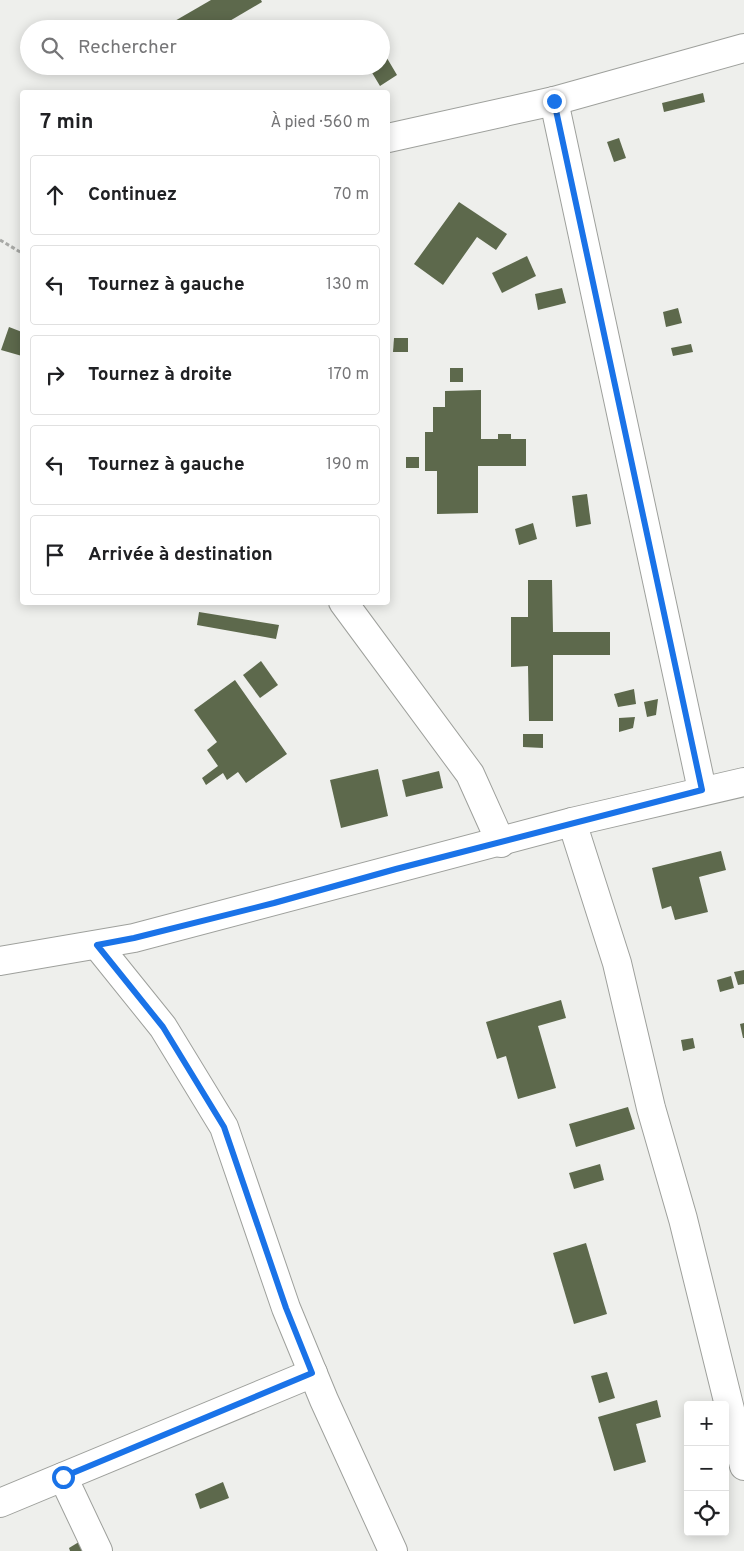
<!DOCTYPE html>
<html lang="fr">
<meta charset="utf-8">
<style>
:root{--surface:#fff;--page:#f6f6f6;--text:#202124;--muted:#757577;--line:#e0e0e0}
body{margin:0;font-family:Overpass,sans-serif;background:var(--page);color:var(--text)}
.controls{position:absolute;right:15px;bottom:15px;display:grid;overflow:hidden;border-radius:5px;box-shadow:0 2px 12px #0003}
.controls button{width:45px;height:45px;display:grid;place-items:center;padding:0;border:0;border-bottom:1px solid var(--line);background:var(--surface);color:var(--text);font:25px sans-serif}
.stop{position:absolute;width:15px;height:15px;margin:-11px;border:4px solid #1a73e8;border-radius:50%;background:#fff}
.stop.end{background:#1a73e8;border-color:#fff;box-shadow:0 1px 5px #0008}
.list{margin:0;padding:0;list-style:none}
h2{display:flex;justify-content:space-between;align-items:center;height:65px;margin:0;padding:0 20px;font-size:21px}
h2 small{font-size:16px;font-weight:400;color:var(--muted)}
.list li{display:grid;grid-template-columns:32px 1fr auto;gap:15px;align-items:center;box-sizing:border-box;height:80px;margin:0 10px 10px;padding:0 10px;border:1px solid var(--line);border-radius:5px}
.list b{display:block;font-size:19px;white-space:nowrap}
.list em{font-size:16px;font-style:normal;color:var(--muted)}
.icon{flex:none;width:28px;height:28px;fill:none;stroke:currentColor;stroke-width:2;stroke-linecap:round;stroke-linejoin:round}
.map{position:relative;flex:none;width:744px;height:1551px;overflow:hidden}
.search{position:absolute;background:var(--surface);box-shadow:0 2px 12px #0003;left:20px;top:20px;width:370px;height:55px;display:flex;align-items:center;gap:12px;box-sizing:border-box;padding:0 18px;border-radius:28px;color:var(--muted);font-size:19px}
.panel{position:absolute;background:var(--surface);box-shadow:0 2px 12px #0003;left:20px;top:90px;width:370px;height:515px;border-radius:5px}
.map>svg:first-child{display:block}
</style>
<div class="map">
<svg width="744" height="1551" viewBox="0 0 744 1551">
<rect width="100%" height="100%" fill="#eeefec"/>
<g fill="#5d694c">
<polygon points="211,0 261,0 262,2 216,29 176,29 173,22"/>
<polygon points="381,48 397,75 380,86 368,66 381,66"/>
<polygon points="703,93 705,102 664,112 662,103"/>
<polygon points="619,138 626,158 614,162 607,142"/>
<polygon points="459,202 507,234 496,250 477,237 443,285 414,264"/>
<polygon points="527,256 536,276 502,293 492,273"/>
<polygon points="562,288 566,303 538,310 535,294"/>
<polygon points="678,308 682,323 666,327 663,312"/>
<polygon points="9,327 22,332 22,356 1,350"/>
<polygon points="394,338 408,338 408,352 393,352"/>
<polygon points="691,344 693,352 673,356 671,348"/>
<rect x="450" y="368" width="13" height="14"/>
<polygon points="481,390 481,439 498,439 498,434 511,434 511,439 526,439 526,466 478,466 478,513 437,514 437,471 425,471 425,432 433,432 433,407 445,407 445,391"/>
<rect x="406" y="457" width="13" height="11"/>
<polygon points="587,494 591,524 576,527 572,496"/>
<polygon points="533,523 537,539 519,545 515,529"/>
<polygon points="528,580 552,580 553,632 610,632 610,655 553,655 553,721 529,721 528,666 511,667 511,617 528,617"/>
<polygon points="199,612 279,625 276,639 197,625"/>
<polygon points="261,661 278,685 260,698 243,675"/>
<polygon points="235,680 287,754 246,783 238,772 227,780 223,773 206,785 202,778 218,766 207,750 217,742 194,710"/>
<polygon points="634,689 636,704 618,707 614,694"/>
<polygon points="658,699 656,715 647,717 644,702"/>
<polygon points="635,717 633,728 619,732 619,718"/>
<polygon points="523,734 543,734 543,748 523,747"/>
<polygon points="378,769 388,816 341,828 330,780"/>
<polygon points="439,771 443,788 406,797 402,780"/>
<polygon points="721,851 726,870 699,877 708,912 675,920 671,906 662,909 652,868"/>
<polygon points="744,970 744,984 738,985 734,972"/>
<polygon points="731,976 734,988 720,992 717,980"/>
<polygon points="561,1000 566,1018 538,1026 556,1088 518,1099 506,1056 497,1059 486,1022"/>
<polygon points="744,1023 744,1038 743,1038 740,1024"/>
<polygon points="693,1038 695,1048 683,1051 681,1040"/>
<polygon points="628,1107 635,1129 576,1147 569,1124"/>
<polygon points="600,1164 604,1180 574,1189 569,1173"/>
<polygon points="586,1243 607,1314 574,1324 553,1253"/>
<polygon points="607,1372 615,1398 599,1403 591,1376"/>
<polygon points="657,1400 661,1417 636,1424 646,1462 614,1471 598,1417"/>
<polygon points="223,1482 229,1498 200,1509 195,1494"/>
<polygon points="87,1537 89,1551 70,1551 69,1548"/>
</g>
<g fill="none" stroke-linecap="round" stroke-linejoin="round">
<defs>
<g id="minor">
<polyline points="554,101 702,790"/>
<polyline points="388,138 554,101 744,48"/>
<polyline points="343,602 470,774 501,843"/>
<polyline points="572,822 617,963 651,1108 683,1219 744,1466"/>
<polyline points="97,945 163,1027 224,1127 286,1308 324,1400 393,1551"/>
<polyline points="0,961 134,938 572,822 744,782"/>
<polyline points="63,1477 98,1551"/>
<polyline points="0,1503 313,1373"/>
</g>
</defs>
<use href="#minor" stroke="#9ea09c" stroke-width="30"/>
<polyline stroke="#a8a9a6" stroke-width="3" stroke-dasharray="4 2.5" stroke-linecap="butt" points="0,240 22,253"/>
<use href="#minor" stroke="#fff" stroke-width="28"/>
</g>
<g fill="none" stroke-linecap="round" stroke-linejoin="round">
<polyline stroke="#1a73e8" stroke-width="6" points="63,1477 312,1373 286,1308 224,1127 163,1027 97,945 134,938 274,903 396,869 702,790 554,101"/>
</g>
</svg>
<div class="controls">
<button>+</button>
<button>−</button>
<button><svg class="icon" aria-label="locate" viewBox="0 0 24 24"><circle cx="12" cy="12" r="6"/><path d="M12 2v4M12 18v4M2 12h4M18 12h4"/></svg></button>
</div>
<div class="stop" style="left:63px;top:1477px"></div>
<div class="stop end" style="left:554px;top:101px"></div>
<div class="search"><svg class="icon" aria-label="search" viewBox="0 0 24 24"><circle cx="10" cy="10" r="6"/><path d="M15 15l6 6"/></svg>Rechercher</div>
<section class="panel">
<h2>7 min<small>À pied · 560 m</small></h2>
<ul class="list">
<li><svg class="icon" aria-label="ahead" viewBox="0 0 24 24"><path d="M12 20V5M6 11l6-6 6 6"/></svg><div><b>Continuez</b></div><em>70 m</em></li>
<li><svg class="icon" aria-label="left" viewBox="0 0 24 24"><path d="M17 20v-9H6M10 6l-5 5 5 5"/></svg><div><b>Tournez à gauche</b></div><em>130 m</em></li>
<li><svg class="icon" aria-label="right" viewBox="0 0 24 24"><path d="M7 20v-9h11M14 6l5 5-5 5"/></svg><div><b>Tournez à droite</b></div><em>170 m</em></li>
<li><svg class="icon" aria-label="left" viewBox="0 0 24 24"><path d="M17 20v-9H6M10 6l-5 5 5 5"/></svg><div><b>Tournez à gauche</b></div><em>190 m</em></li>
<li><svg class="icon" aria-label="arrive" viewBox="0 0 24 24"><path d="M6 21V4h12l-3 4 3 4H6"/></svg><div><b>Arrivée à destination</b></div></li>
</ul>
</section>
</div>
